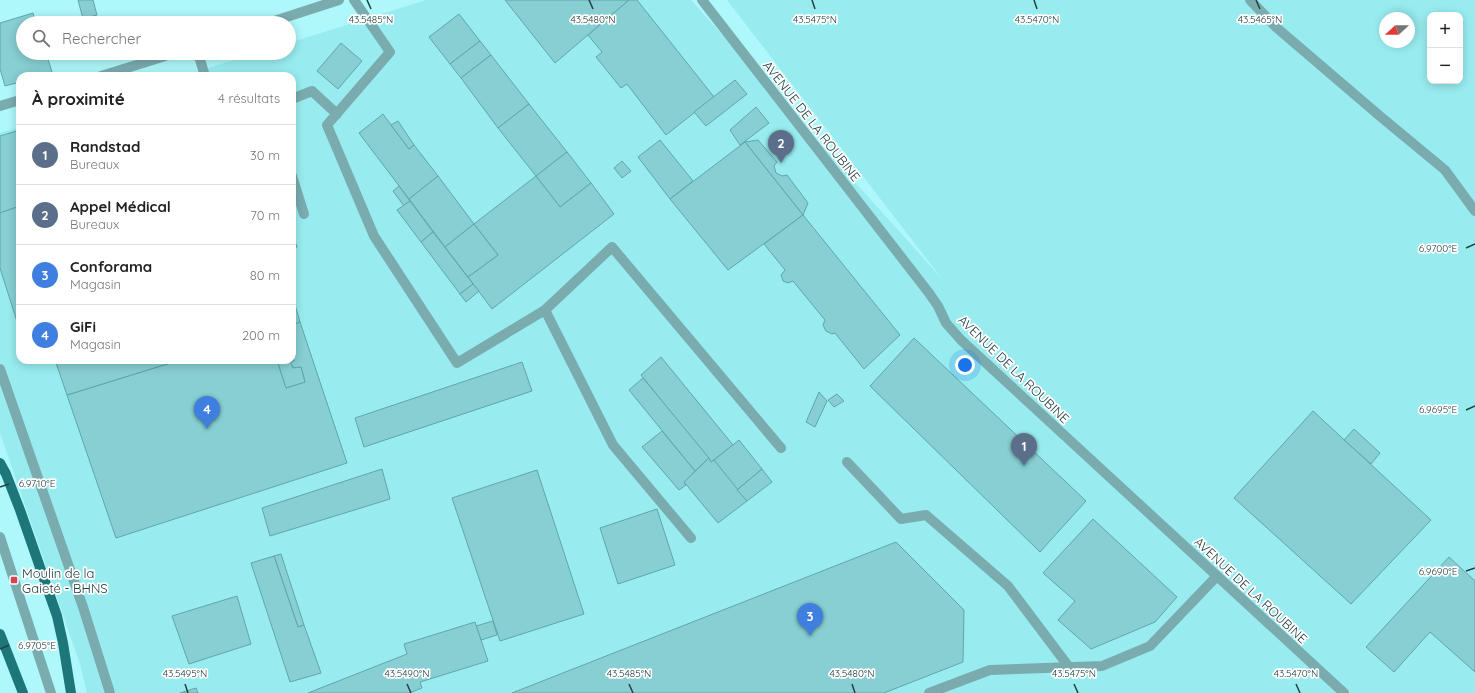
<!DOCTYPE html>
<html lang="fr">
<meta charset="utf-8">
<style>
:root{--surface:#fff;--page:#f6f6f6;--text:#222;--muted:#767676;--line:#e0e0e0;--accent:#d44451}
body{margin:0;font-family:Quicksand,sans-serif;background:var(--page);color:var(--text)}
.controls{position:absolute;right:12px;top:12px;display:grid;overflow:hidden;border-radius:8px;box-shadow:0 2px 10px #0003}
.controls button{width:36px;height:36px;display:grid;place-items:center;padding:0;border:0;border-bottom:1px solid var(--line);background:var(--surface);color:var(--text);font:20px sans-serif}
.compass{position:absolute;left:1379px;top:12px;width:36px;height:36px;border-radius:50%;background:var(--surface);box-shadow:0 2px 10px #0003;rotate:249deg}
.you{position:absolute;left:965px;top:365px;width:14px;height:14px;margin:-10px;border:3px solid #fff;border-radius:50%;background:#1a73e8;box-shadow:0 0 0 6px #1a73e833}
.badge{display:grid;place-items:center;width:26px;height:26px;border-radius:50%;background:var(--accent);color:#fff;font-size:13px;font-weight:700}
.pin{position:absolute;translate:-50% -33px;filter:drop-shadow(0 1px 2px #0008)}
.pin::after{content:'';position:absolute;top:21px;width:14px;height:12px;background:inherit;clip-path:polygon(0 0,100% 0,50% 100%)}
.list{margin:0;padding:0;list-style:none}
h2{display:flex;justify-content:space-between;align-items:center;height:52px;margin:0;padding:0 16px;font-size:17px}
h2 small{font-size:13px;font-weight:400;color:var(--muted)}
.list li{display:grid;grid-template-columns:26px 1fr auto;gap:12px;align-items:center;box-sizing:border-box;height:60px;padding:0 16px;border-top:1px solid var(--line)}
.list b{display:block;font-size:15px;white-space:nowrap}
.list p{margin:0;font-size:13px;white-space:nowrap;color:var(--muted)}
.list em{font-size:13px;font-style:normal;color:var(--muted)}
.icon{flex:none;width:22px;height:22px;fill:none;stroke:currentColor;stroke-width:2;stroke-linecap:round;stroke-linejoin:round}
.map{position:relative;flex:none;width:1475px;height:693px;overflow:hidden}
.search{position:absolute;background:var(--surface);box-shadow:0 2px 10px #0003;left:16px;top:16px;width:280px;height:44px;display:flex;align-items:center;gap:10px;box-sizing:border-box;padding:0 14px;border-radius:22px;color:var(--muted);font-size:15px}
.panel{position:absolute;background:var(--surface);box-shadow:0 2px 10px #0003;left:16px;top:72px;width:280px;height:292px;border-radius:12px}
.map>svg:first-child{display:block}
</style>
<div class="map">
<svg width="1475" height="693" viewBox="0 0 1475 693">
<rect width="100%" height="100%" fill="#aef7fa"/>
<path fill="#98ecef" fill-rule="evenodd" d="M426 0H691L943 280 727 0H1475V693H87L80 664 0 433V133L20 127V360H292V76H183L256 53H289V43ZM1430 15H1460V81H1430ZM1385 18H1409V42H1385Z"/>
<g fill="#87cfd2" stroke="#5fa6aa">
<polygon points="78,0 93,0 97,15 83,19"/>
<polygon points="505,0 629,0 555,63"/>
<polygon points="629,0 637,0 714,97 666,135 627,84 621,88 596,57 602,52 588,35"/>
<polygon points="33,13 36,23 23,23 23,53 46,53 52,72 38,76 20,76 20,82 5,86 0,69 0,23"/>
<polygon points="459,14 480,41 450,64 429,37"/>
<polygon points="480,41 491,55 461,78 450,64"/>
<polygon points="341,43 362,61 338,89 317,71"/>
<polygon points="491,55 529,104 498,128 461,78"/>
<polygon points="735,80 747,94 706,126 694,112"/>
<polygon points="529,104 567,152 536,176 498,128"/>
<polygon points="756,107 769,123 740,145 730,130"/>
<polygon points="383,114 409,149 414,145 438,176 409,199 359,133"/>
<polygon points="398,121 414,145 409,149 391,125"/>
<polygon points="20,130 20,206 0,213 0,136"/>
<polygon points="660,140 693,181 670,199 638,157"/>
<polygon points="758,140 777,162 774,166 776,173 782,176 787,175 808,203 803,215 745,142"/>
<polygon points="745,142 803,215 728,270 670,199"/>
<polygon points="567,152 591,183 560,207 536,176"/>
<polygon points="622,161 631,171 622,178 614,168"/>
<polygon points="438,176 474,224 445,247 409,199"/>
<polygon points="536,176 560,207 591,183 614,214 492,309 468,277 498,255 474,224"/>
<polygon points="399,186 410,201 404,206 393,191"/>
<polygon points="410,201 433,232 421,242 397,210"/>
<polygon points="20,206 20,331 0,268 0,213"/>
<polygon points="803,215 900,335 864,369 835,333 832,334 826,331 823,325 825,320 793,281 788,283 783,281 781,275 785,270 764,244"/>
<polygon points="474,224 498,255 468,277 445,247"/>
<polygon points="433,232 473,284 460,294 421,242"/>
<polygon points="292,234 297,247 292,249"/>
<polygon points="473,284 479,291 466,302 460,294"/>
<polygon points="292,295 300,322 292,325"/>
<polygon points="300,322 347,463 116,538 67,395 180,360 277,360 286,388 305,382 301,367 293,368 290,361 294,361 292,354 292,325"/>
<polygon points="914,338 1086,501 1040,552 870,386"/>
<polygon points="292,354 294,361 290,361 293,368 301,367 305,382 286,388 277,360 292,360"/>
<polygon points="661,357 733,445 711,462 641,375"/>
<polygon points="55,360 180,360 67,395"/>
<polygon points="522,362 532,391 364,447 355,418"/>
<polygon points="643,378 709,458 695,471 629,390"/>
<polygon points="819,392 827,401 815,427 806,422"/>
<polygon points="837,394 844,401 834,407 828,400"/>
<polygon points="1313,411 1431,520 1351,604 1234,498"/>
<polygon points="1354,429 1380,453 1371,464 1344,440"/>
<polygon points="662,431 695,471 684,482 686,485 679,490 642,447"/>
<polygon points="739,440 762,469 737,490 714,460"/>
<polygon points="709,458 711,462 714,460 747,501 718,523 684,482"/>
<polygon points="382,469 390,499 270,536 262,508"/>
<polygon points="762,469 772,482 747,501 737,490"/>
<polygon points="537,470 584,614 500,641 452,498"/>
<polygon points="657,509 675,565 618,584 600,528"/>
<polygon points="1093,519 1177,597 1155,622 1091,649 1058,620 1075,601 1043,573"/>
<polygon points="896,542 964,610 963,662 884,693 512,693"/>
<polygon points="281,554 304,625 298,627 274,556"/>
<polygon points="274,556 298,627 304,625 321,673 290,682 251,563"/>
<polygon points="1449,557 1475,581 1475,672 1430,632 1394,672 1366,647"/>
<polygon points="237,596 251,644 189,664 172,616"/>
<polygon points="493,621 497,635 481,640 476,626"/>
<polygon points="475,622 488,661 420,682 422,688 409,693 308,693 407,654 404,644"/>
<polygon points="196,688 198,693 180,693"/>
</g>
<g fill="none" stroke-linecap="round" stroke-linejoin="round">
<g stroke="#7aacaf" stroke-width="10">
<polyline points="354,0 390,52 327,125 374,236 457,363 545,310 613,445 691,538"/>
<polyline points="1250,0 1277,28 1381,117 1445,170 1475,211"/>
<polyline points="198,53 205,76"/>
<polyline points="292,99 312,91 337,114"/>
<polyline points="292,176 304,214"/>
<polyline points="545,310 612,247 781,448"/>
<polyline points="0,369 83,607 110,693"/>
<polyline points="847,462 901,519 926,515 1008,586 1069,667"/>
<polyline points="0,537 51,693"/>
<polyline points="929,693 990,670 1102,666 1150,646 1217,576"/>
</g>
<g stroke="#7aacaf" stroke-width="10">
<polyline points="702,0 929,293 938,306 946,323 961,340 1344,693"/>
<polyline points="268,23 339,0"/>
<polyline points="101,76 175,53"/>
<polyline points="0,106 20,100"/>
</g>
<g stroke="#1c767a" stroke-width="10">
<polyline points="0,463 6,474 20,510 57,616 63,643 71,693"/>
<polyline points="0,634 23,693"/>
</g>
</g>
<path fill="none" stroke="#234142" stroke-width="1.5" d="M367 0 371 9M589 0 593 9M812 0 815 9M1034 0 1037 9M1256 0 1260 9M1466 248 1475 244M1466 410 1475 406M0 487 9 484M1466 571 1475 568M0 649 9 645M185 684 188 693M407 684 411 693M629 684 633 693M852 684 855 693M1074 684 1078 693M1296 684 1300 693"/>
<rect fill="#d44451" stroke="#fff" stroke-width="1.5" x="10" y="576" width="8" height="8" rx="2"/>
<g text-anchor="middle" stroke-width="3.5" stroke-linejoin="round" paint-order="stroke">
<g font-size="13" fill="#234142" stroke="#fff">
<text transform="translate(812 121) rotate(52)" y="5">AVENUE DE LA ROUBINE</text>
<text transform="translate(1014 369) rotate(44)" y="5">AVENUE DE LA ROUBINE</text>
<text transform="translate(1251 590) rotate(43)" y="5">AVENUE DE LA ROUBINE</text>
</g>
<g font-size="13" fill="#234142" stroke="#fff" text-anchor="start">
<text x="22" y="578">Moulin de la<tspan x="22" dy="15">Gaieté - BHNS</tspan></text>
</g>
</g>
<g font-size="10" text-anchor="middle" fill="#234142" stroke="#fff" stroke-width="3.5" stroke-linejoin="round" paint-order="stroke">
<text x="371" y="23">43.5485°N</text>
<text x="593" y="23">43.5480°N</text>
<text x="815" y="23">43.5475°N</text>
<text x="1037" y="23">43.5470°N</text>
<text x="1260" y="23">43.5465°N</text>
<text x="1438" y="252">6.9700°E</text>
<text x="1438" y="413">6.9695°E</text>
<text x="37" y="487">6.9710°E</text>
<text x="1438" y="575">6.9690°E</text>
<text x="37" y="649">6.9705°E</text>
<text x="185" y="677">43.5495°N</text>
<text x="407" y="677">43.5490°N</text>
<text x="629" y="677">43.5485°N</text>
<text x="852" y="677">43.5480°N</text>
<text x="1074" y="677">43.5475°N</text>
<text x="1296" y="677">43.5470°N</text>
</g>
</svg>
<div class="controls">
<button>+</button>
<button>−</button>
</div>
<svg class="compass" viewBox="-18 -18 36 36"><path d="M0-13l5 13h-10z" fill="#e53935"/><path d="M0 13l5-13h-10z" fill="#767676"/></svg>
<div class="you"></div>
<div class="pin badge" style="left:1024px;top:466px;background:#5c6f8a">1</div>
<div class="pin badge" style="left:781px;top:163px;background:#5c6f8a">2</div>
<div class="pin badge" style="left:810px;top:636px;background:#3f7fe0">3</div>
<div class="pin badge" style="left:207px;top:429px;background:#3f7fe0">4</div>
<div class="search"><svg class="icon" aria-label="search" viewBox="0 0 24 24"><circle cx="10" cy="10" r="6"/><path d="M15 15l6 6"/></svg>Rechercher</div>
<section class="panel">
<h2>À proximité<small>4 résultats</small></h2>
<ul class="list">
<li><span class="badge" style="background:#5c6f8a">1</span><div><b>Randstad</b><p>Bureaux</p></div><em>30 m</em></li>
<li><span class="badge" style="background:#5c6f8a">2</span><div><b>Appel Médical</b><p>Bureaux</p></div><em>70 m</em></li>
<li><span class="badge" style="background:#3f7fe0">3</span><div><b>Conforama</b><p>Magasin</p></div><em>80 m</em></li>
<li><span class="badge" style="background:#3f7fe0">4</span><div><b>GiFi</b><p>Magasin</p></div><em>200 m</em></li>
</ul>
</section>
</div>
